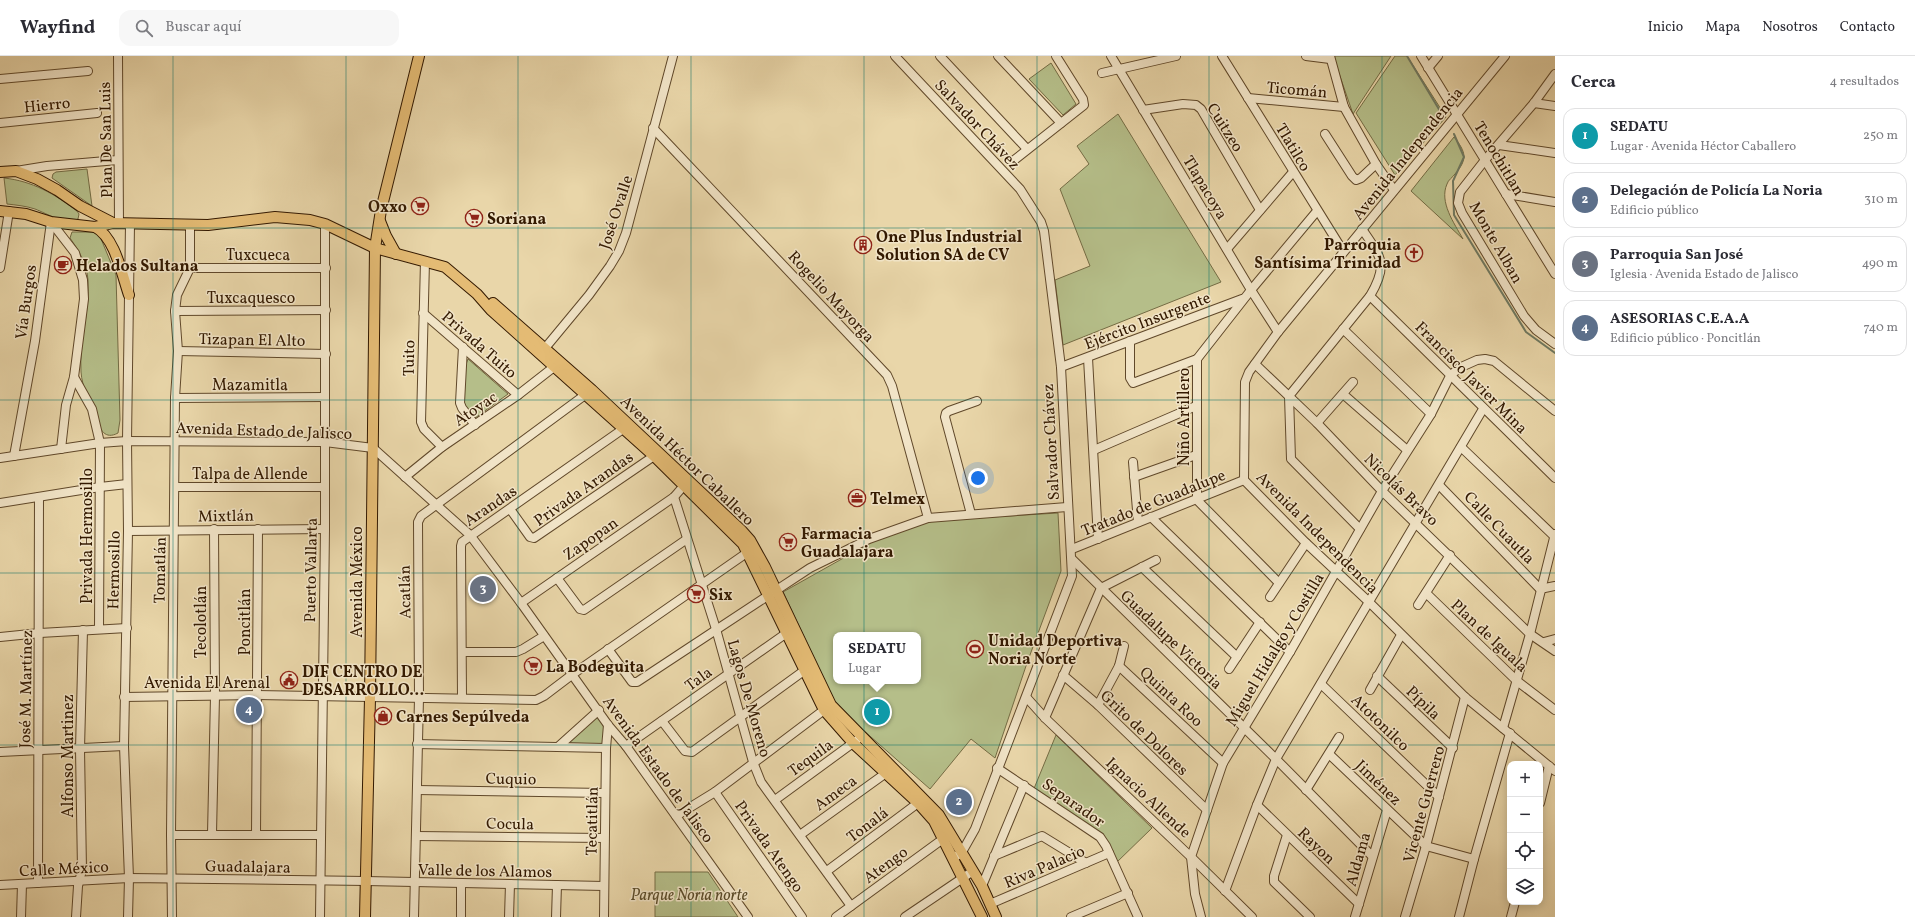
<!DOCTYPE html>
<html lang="es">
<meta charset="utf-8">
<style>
:root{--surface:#fff;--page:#f7f7f7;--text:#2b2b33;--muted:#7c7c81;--line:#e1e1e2;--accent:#7c3aed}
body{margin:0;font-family:Vollkorn,serif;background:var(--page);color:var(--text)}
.controls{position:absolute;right:12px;bottom:12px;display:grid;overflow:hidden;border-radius:8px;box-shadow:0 2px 10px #0003}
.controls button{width:36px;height:36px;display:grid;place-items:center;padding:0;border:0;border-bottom:1px solid var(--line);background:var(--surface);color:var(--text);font:20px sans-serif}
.you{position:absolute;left:978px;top:422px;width:14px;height:14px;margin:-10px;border:3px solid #fff;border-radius:50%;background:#1a73e8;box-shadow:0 0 0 6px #1a73e833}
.badge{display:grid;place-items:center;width:26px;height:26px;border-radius:50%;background:var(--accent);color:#fff;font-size:13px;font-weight:700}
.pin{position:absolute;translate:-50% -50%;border:2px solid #fff;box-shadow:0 1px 4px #0006}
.popup{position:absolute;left:833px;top:576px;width:88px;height:52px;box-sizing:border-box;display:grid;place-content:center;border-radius:8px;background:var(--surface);filter:drop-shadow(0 1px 3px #0005);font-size:13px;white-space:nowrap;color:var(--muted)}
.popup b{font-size:15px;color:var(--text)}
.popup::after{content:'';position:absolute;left:50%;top:100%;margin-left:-8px;border:8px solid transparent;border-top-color:var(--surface)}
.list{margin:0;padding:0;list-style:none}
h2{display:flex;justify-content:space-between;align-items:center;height:52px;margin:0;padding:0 16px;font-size:17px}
h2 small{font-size:13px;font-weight:400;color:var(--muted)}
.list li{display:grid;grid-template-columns:26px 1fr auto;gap:12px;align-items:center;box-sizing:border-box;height:56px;margin:0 8px 8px;padding:0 8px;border:1px solid var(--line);border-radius:12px}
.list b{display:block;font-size:15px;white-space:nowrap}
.list p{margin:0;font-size:13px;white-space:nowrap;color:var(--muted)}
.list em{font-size:13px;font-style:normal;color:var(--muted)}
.icon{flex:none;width:22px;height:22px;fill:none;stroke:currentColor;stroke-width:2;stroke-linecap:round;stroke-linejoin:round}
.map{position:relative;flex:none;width:1555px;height:861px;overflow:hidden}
header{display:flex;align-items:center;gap:24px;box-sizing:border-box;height:56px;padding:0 20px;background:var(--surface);border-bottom:1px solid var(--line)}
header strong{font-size:19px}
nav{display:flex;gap:22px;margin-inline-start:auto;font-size:14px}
.search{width:280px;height:36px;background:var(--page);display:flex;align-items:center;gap:10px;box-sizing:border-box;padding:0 14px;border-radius:12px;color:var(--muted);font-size:15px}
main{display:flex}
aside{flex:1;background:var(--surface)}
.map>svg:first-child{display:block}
</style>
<header>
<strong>Wayfind</strong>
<div class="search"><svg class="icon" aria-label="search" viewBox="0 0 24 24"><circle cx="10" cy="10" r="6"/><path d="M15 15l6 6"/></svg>Buscar aquí</div>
<nav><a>Inicio</a><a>Mapa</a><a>Nosotros</a><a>Contacto</a></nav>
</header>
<main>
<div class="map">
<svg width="1555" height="861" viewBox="0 0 1555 861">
<rect width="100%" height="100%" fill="#e9d6a9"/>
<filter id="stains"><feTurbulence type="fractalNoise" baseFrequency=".005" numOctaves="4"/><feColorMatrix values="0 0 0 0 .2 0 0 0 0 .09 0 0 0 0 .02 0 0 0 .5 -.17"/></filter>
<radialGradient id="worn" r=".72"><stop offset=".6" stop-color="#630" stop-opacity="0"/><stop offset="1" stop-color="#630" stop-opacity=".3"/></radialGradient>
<g fill="#b5be89" stroke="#746c44" fill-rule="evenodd">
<polygon points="1333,0 1391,0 1353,58"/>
<polygon points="1395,0 1407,0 1446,61 1395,119 1356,57"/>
<polygon points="1051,7 1076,48 1063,59 1029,23"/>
<polygon points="1118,58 1221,226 1063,289 1055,224 1090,210 1060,133 1089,108 1077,90"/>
<path d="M1454 81C1466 96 1468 103 1455 118 1453 121 1448 124 1447 128 1439 146 1454 167 1463 183L1411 135Z"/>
<polygon points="87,113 92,150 52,122 53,118 56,116"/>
<path d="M4 122C32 125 55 138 77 155L79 158 78 163C64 169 48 158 35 153 26 150 16 149 7 148Z"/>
<path d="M72 176H95L99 178 116 219 120 364 118 377C105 384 100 374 96 362 90 347 82 331 81 316 79 285 90 255 88 224 87 208 79 195 70 182Z"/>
<polygon points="468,303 508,338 475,362 463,347 465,311"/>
<path d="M1058 457 1061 515 1027 607 995 702 971 683 930 733 837 651 783 536 872 486 925 465ZM836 579H918V625H836Z"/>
<polygon points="597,660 605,672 603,688 567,687"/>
<polygon points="1056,679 1152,772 1116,807 1105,783 1033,735"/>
<polygon points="655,816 708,816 738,861 655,861"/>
</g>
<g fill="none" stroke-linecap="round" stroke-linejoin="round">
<g stroke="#707a62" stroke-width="2">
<polyline points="1407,0 1443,60"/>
<polyline points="1454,78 1464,101 1453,125 1454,159 1526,276 1555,297"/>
</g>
<defs>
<g id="minor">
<polyline points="118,0 119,167"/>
<polyline points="895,0 1020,133 1041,166 1044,175 1061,311 1072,520 975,773 962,796 954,802"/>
<polyline points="940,0 1027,93"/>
<polyline points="998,0 1061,67"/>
<polyline points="1111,0 1251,234 1278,276"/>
<polyline points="1222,0 1343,195"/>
<polyline points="1306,0 1330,3"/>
<polyline points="1330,0 1344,51 1376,108 1394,134"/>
<polyline points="1421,0 1555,218"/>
<polyline points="1505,0 1278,276 1249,316 1245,326 1244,424 1306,487 1369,546 1465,641 1555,715"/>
<polyline points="1428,12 1438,0"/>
<polyline points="1102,17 1176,0"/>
<polyline points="1555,18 1534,47 1485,104 1460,136 1458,147 1462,157 1524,260 1536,274 1555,288"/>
<polyline points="0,23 88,15"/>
<polyline points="1248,42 1344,51"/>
<polyline points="1534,47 1555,50"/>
<polyline points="1143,54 1183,48 1196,49 1201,53 1260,154"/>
<polyline points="0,67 97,57"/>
<polyline points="653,72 887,319 892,330 928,462"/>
<polyline points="1325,78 1352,120 1356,124 1361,122 1376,108"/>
<polyline points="1499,89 1555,97"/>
<polyline points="1013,105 1084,49 1083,43 1056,0"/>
<polyline points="16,115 47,110 118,104"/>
<polyline points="1506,138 1555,146"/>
<polyline points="51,166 75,197 83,224 84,243 74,321 66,349 61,393"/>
<polyline points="1227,193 1293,116"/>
<polyline points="425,205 421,366 424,373 442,391"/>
<polyline points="0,212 9,155"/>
<polyline points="190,212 326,212"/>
<polyline points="1370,240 1555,422"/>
<polyline points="175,255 326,254"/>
<polyline points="423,257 518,339"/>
<polyline points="1343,273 1431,358"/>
<polyline points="1130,285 1130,322 1133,327 1197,303"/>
<polyline points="463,291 460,347 462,352 475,369"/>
<polyline points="178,295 326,298"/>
<polyline points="541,297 589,239 610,210 619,195 626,177 673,0"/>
<polyline points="1088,302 1098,483"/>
<polyline points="1255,308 1317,367 1382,435 1530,578 1555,595"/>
<polyline points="1061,311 1242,243"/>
<polyline points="74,321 92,353 100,387 99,573"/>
<polyline points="1343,338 1407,394"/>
<polyline points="175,342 325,341"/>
<polyline points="1317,367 1353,326"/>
<polyline points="1461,391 1555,481"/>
<polyline points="1094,394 1196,350"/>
<polyline points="14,400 35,285 51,166"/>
<polyline points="0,402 100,387 127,385 325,386 373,392 470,479 521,547 608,669 626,690 748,861"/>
<polyline points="1133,406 1138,466"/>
<polyline points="405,421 442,391 518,339 559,307"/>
<polyline points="1134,421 1196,399"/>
<polyline points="1439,429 1540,533 1555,530"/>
<polyline points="175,431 325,431"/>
<polyline points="674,441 716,573 753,706 761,726 851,850"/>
<polyline points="0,447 100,431 127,428"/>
<polyline points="510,453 530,481 534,482 654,400 656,397"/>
<polyline points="971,458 945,361 946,357 949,355 977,345"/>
<polyline points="1151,461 1290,596"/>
<path d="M1360 473 1291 403 1289 340 1370 240C1389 208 1381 201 1362 173"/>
<polyline points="128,475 325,473"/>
<polyline points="1072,493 1244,424"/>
<polyline points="1072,503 1276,703 1372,800"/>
<polyline points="1142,511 1237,601"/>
<polyline points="557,522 580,553 584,554 687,483"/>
<polyline points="1279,527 1197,444 1197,303 1251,234 1317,155"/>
<polyline points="1426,537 1517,625 1555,654"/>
<polyline points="1270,541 1306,487"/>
<polyline points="521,547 674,441 687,426"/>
<polyline points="1418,549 1450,499"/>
<polyline points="0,581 40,577 127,572"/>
<polyline points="1544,586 1555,583"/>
<polyline points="608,593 632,626 637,626 810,512 869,483 928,462 1067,451"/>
<polyline points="462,596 516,596 523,593 544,580"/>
<polyline points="1119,610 1223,707"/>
<polyline points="1229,613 1260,566"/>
<polyline points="1063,619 1098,649 1207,754"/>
<polyline points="1377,620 1453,692"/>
<polyline points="1321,628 1439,741"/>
<polyline points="1370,634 1401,579"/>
<polyline points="124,641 257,639 536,644 544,640 573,618 748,496"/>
<polyline points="462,642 461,490 462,486 623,373"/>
<polyline points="1027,642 1045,662 1191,801 1252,861"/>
<polyline points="1098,649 1119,610 1124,590"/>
<polyline points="1045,662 1101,532 1156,504"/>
<polyline points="662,665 685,695 692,696 805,614 809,613"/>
<polyline points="1503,672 1530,578 1555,478"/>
<polyline points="417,688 606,692"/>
<polyline points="559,690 599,654"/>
<polyline points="626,690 788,576"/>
<polyline points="0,696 124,690"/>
<polyline points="1329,698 1426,790 1474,803"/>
<polyline points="997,712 1100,781 1106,790 1138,861"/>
<polyline points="417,734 605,737"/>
<polyline points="1306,734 1339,681"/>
<polyline points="715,736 802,861"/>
<polyline points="775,744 857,684"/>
<polyline points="1540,747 1549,710"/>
<polyline points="1257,749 1359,848"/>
<polyline points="676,760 715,736 824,654"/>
<polyline points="212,778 215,640 214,473"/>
<polyline points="171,779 320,779"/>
<polyline points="256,779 258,473"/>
<polyline points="800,779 886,717"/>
<polyline points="1287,779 1274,820 1274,826 1310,861"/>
<polyline points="416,780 604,782"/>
<polyline points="994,800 1042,780 1086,807"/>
<polyline points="827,815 922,744"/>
<polyline points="38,827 39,441"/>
<polyline points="0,829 129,822 366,825 604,830"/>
<polyline points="982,830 1024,729"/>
<polyline points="1225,835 1257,749 1276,703 1483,353"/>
<polyline points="990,848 1109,797"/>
<polyline points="21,861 22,828"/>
<polyline points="76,861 78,830 82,814 80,693 83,574"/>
<polyline points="128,861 129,822 124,690 128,475 127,385 130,168"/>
<polyline points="172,861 171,779 175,342 178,295 175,255 177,239 190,212 190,170"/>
<polyline points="320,861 325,473 325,168"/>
<polyline points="414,861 419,642 418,466 421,460 589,336"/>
<polyline points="461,861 461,827"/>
<polyline points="509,861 510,828"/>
<polyline points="556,861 557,829"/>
<polyline points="604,861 606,692 608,669"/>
<polyline points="836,861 947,780"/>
<polyline points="905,861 973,815"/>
<polyline points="1071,861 1128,837"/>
<polyline points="1201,861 1195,838 1191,801 1223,707 1290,596 1382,435 1431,358 1450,320 1459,312 1477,304 1485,303 1494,305 1555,355"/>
<polyline points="1355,861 1387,754"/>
<polyline points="1405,861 1426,790 1465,641"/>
<polyline points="1459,861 1474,803 1510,677"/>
<polyline points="1511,861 1515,846"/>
</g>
<g id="major">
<polyline points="0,116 16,115 37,123 57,134 80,150 113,167"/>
<polyline points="0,155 26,158 51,166 95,171 113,167 208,169 275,161 310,164 325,168 375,192 445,211 477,238 491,254 654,400 743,488 824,654 853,687 918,747 934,765 982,861"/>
<polyline points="380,165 386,180 396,198"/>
<path d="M95 171C115 181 122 219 129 239"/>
<polyline points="493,247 592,334 742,475 750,484 765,511 831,649 939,759 982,830 996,861"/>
<polyline points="365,861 370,642 375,192 381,154 419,0"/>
</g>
</defs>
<use href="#minor" stroke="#60482a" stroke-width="10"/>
<use href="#major" stroke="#331900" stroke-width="12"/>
<use href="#minor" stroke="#f1e4c7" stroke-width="8"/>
<use href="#major" stroke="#e4bb74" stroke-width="10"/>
</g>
<path fill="none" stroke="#0f766e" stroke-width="1" stroke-opacity="0.55" d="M173 0V861M346 0V861M518 0V861M691 0V861M864 0V861M1037 0V861M1209 0V861M1382 0V861M0 172H1555M0 344H1555M0 517H1555M0 689H1555"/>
<defs>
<symbol id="supermarket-ring" viewBox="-11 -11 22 22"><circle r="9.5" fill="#f1e4c7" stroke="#8f2418" stroke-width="1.5"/><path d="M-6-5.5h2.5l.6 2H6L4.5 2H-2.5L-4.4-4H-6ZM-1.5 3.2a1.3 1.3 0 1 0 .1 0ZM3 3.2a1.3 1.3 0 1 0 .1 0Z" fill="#8f2418"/></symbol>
<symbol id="building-ring" viewBox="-11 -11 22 22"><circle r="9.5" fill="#f1e4c7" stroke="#8f2418" stroke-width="1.5"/><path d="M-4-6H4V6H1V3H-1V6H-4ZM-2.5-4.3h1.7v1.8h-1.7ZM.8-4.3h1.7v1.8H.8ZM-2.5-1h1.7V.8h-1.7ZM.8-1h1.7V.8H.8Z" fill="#8f2418"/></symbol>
<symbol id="church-ring" viewBox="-11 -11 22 22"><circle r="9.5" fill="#f1e4c7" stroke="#8f2418" stroke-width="1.5"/><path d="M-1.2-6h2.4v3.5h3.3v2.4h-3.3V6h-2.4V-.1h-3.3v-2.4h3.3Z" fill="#8f2418"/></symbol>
<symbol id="cafe-ring" viewBox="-11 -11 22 22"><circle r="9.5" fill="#f1e4c7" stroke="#8f2418" stroke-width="1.5"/><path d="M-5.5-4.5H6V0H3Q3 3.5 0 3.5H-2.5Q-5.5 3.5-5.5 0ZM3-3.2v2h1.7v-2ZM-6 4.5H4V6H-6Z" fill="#8f2418"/></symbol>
<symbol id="office-ring" viewBox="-11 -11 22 22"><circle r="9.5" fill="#f1e4c7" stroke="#8f2418" stroke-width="1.5"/><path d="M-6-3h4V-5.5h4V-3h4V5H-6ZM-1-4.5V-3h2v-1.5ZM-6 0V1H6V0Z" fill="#8f2418"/></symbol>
<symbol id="stadium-ring" viewBox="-11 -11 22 22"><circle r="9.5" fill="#f1e4c7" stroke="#8f2418" stroke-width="1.5"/><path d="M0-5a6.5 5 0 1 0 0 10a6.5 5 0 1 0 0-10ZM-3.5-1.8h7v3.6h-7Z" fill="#8f2418"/></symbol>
<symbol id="civic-ring" viewBox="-11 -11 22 22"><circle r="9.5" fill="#f1e4c7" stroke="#8f2418" stroke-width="1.5"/><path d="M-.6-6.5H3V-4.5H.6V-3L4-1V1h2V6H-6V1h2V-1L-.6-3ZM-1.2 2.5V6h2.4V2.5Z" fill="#8f2418"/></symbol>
<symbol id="shop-ring" viewBox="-11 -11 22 22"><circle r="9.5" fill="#f1e4c7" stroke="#8f2418" stroke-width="1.5"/><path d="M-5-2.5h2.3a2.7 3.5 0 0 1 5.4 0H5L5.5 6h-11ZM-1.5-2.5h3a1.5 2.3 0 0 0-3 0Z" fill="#8f2418"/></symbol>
</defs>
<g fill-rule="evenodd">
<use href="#supermarket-ring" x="410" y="140" width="20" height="20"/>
<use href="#supermarket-ring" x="464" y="152" width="20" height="20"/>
<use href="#building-ring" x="853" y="179" width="20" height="20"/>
<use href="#church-ring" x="1404" y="187" width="20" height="20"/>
<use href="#cafe-ring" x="53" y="199" width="20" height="20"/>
<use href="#office-ring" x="847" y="432" width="20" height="20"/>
<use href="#supermarket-ring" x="778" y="476" width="20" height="20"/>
<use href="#supermarket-ring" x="686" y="528" width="20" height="20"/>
<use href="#stadium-ring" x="965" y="583" width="20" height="20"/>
<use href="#supermarket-ring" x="523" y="600" width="20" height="20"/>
<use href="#civic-ring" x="279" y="614" width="20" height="20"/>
<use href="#shop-ring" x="373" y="650" width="20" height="20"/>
</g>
<g text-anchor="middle" stroke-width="3" stroke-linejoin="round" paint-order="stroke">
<g font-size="16" fill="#331900" stroke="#f1e4c7">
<text transform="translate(1297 33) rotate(5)" y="6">Ticomán</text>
<text transform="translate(47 48) rotate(-6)" y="6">Hierro</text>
<text transform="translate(978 68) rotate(47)" y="6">Salvador Chávez</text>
<text transform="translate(1226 71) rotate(58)" y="6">Cuitzeo</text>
<text transform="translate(105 84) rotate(-91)" y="6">Plan De San Luis</text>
<text transform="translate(1294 91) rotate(59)" y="6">Tlatilco</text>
<text transform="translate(1407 97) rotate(-51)" y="6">Avenida Independencia</text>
<text transform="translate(1500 102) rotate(59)" y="6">Tenochitlan</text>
<text transform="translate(1206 131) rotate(59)" y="6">Tlapacoya</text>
<text transform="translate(615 156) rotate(-72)" y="6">José Ovalle</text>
<text transform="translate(1497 186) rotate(60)" y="6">Monte Alban</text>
<text x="258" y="204">Tuxcueca</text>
<text transform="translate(832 240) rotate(47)" y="6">Rogelio Mayorga</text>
<text x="251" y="247">Tuxcaquesco</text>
<text transform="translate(25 246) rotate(-82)" y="6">Vía Burgos</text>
<text transform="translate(1147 264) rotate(-21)" y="6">Ejército Insurgente</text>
<text transform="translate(252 283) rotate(1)" y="6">Tizapan El Alto</text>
<text transform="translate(480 288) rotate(41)" y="6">Privada Tuito</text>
<text transform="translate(408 302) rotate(-89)" y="6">Tuito</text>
<text transform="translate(1472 321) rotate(45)" y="6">Francisco Javier Mina</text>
<text x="250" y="334">Mazamitla</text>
<text transform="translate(475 352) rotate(-34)" y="6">Atoyac</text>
<text transform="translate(1183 361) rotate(-90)" y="6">Niño Artillero</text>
<text transform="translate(264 374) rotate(2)" y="6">Avenida Estado de Jalisco</text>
<text transform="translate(1050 386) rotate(-93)" y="6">Salvador Chávez</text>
<text transform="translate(688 404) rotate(44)" y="6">Avenida Héctor Caballero</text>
<text x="250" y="423">Talpa de Allende</text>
<text transform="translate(583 432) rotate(-35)" y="6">Privada Arandas</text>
<text transform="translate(1402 433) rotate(44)" y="6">Nicolás Bravo</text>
<text transform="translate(1153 446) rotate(-22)" y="6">Tratado de Guadalupe</text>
<text transform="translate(490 449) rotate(-34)" y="6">Arandas</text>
<text transform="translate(226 459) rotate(-1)" y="6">Mixtlán</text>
<text transform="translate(1500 471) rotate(46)" y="6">Calle Cuautla</text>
<text transform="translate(1318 476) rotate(45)" y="6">Avenida Independencia</text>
<text transform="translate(86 480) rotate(-90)" y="6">Privada Hermosillo</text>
<text transform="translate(590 482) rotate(-35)" y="6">Zapopan</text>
<text transform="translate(113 514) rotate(-89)" y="6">Hermosillo</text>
<text transform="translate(159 514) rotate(-89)" y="6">Tomatlán</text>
<text transform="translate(310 514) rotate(-89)" y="6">Puerto Vallarta</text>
<text transform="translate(356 526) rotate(-90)" y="6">Avenida México</text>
<text transform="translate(404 536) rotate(-91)" y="6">Acatlán</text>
<text transform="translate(200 566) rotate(-90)" y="6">Tecolotlán</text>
<text transform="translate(244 566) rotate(-90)" y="6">Poncitlán</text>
<text transform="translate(1490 579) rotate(43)" y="6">Plan de Iguala</text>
<text transform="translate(1172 583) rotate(44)" y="6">Guadalupe Victoria</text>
<text transform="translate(1274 593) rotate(-59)" y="6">Miguel Hidalgo y Costilla</text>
<text transform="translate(698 622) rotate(-36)" y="6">Tala</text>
<text x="207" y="632">Avenida El Arenal</text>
<text transform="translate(25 633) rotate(-89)" y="6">José M. Martínez</text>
<text transform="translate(1172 640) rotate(43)" y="6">Quinta Roo</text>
<text transform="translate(750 642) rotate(74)" y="6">Lagos De Moreno</text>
<text transform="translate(1424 646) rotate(44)" y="6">Pípila</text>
<text transform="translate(1381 666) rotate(44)" y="6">Atotonilco</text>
<text transform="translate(1145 676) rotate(44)" y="6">Grito de Dolores</text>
<text transform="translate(67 700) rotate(-90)" y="6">Alfonso Martinez</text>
<text transform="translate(810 701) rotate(-36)" y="6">Tequila</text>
<text transform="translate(659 713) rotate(54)" y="6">Avenida Estado de Jalisco</text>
<text transform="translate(511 722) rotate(1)" y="6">Cuquio</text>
<text transform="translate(1379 726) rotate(44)" y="6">Jiménez</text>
<text transform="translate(835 736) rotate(-36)" y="6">Ameca</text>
<text transform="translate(1149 741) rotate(43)" y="6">Ignacio Allende</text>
<text transform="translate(1074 746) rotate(35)" y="6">Separador</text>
<text transform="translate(1423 748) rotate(-75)" y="6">Vicente Guerrero</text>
<text transform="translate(591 765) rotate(-89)" y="6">Tecatitlán</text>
<text transform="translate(510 767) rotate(1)" y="6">Cocula</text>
<text transform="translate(867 768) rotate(-37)" y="6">Tonalá</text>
<text transform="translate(1317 789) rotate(44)" y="6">Rayon</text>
<text transform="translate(770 790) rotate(55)" y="6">Privada Atengo</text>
<text transform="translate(1357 803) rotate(-74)" y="6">Aldama</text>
<text transform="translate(885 808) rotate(-36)" y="6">Atengo</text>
<text transform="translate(248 810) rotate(1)" y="6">Guadalajara</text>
<text transform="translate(1044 810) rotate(-23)" y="6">Riva Palacio</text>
<text transform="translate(64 812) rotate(-3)" y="6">Calle México</text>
<text transform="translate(485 814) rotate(1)" y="6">Valle de los Alamos</text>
</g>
<g font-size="16" font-weight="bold" fill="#331900" stroke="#f1e4c7" text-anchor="start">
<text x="407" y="156" text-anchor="end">Oxxo</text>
<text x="487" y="168">Soriana</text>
<text x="876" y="186">One Plus Industrial<tspan x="876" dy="18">Solution SA de CV</tspan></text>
<text x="1401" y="194" text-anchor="end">Parroquia<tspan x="1401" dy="18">Santísima Trinidad</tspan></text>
<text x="76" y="215">Helados Sultana</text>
<text x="870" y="448">Telmex</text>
<text x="801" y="483">Farmacia<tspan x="801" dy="18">Guadalajara</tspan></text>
<text x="709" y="544">Six</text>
<text x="988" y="590">Unidad Deportiva<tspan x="988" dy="18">Noria Norte</tspan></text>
<text x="546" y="616">La Bodeguita</text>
<text x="302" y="621">DIF CENTRO DE<tspan x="302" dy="18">DESARROLLO…</tspan></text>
<text x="396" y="666">Carnes Sepúlveda</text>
</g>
<g font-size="16" font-style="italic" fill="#5a4b29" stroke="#f1e4c7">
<text x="689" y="844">Parque Noria norte</text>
</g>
</g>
<rect width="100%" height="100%" filter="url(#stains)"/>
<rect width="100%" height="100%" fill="url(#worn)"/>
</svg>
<div class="controls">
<button>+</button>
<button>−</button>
<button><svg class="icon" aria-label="locate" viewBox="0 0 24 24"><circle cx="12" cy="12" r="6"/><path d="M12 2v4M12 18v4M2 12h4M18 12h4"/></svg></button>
<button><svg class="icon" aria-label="layers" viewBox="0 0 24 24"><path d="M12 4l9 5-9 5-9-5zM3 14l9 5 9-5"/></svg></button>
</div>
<div class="you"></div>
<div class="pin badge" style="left:877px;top:656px;background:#0f9aa8">1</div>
<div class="popup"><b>SEDATU</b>Lugar</div>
<div class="pin badge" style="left:959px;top:746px;background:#5c6f8a">2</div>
<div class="pin badge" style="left:483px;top:533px;background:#6b7280">3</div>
<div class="pin badge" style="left:249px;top:654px;background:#5c6f8a">4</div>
</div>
<aside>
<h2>Cerca<small>4 resultados</small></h2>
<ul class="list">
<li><span class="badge" style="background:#0f9aa8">1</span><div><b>SEDATU</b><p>Lugar · Avenida Héctor Caballero</p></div><em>250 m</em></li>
<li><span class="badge" style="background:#5c6f8a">2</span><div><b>Delegación de Policía La Noria</b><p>Edificio público</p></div><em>310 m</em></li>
<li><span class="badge" style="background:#6b7280">3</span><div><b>Parroquia San José</b><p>Iglesia · Avenida Estado de Jalisco</p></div><em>490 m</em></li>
<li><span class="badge" style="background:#5c6f8a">4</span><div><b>ASESORIAS C.E.A.A</b><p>Edificio público · Poncitlán</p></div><em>740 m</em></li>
</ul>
</aside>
</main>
